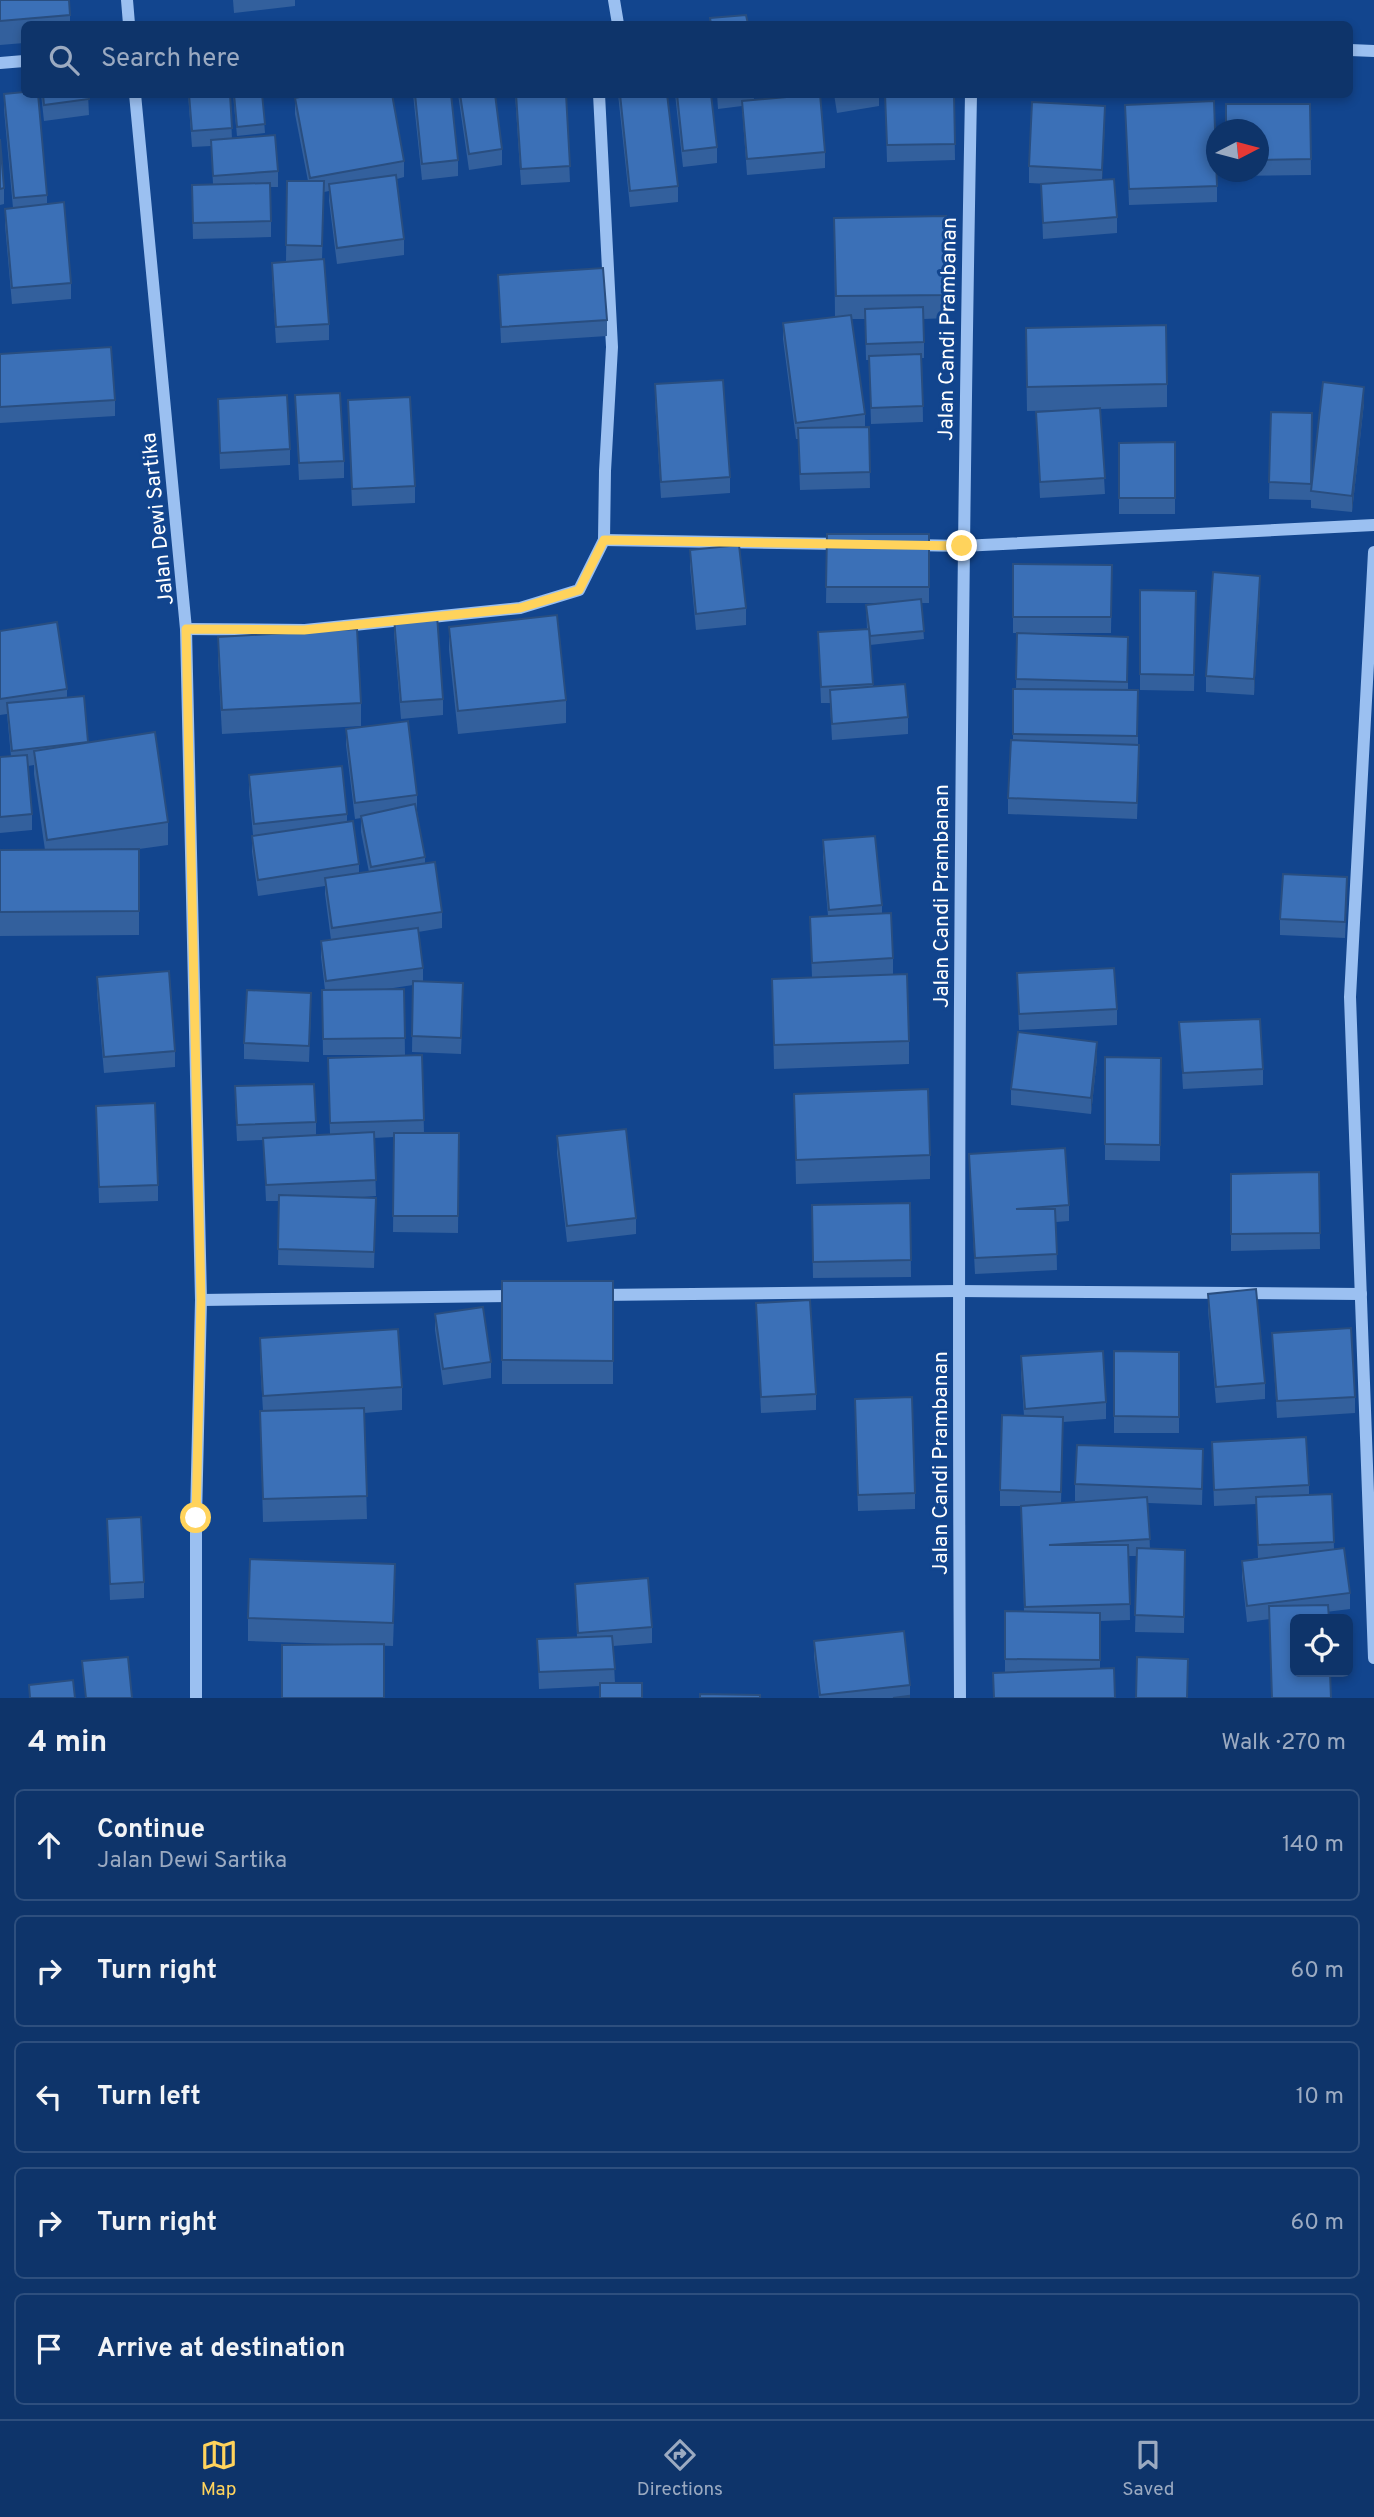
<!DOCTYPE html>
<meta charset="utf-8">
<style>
:root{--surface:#0e346a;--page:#1c3f72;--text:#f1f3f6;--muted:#9baac1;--line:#2e4f7e;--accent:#ffd35c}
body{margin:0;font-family:Overpass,sans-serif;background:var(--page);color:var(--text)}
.controls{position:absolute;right:21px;bottom:21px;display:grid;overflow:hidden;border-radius:10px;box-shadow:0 4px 10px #0003}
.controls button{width:63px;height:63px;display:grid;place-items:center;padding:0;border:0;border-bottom:2px solid var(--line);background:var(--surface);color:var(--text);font:35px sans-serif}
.compass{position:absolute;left:1206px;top:119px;width:63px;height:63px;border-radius:50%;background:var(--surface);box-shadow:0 4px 10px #0003;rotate:84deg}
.stop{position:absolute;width:21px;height:21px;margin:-16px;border:5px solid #ffd35c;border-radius:50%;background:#fff}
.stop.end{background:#ffd35c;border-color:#fff;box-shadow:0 2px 7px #0008}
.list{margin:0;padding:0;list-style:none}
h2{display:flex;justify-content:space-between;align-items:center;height:91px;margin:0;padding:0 28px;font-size:30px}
h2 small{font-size:23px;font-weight:400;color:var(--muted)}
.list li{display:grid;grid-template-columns:46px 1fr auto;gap:21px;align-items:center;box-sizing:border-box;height:112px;margin:0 14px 14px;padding:0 14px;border:2px solid var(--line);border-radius:10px}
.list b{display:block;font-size:26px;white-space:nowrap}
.list p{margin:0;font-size:23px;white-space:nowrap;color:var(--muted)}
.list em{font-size:23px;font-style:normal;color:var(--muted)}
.icon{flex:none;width:38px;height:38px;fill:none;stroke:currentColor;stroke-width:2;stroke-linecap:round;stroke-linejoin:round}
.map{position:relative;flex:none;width:1374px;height:1698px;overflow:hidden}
.search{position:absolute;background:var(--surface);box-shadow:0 4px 10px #0003;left:21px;right:21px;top:21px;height:77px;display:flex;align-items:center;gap:18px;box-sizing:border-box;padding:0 24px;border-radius:10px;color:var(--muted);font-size:26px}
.sheet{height:721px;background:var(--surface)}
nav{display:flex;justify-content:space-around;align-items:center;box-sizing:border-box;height:98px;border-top:2px solid var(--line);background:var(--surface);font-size:19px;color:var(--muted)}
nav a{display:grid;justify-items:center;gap:4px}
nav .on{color:var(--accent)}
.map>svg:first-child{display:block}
</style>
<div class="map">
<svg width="1374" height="1698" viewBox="0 0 1374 1698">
<rect width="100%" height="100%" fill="#12458e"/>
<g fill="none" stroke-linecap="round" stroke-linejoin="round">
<g stroke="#9bc0f1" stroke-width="12">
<polyline points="127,0 129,24"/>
<polyline points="614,0 618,24"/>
<polyline points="1350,50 1374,51"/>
<polyline points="0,63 24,61"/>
<polyline points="135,94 186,629 201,1300 196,1518 196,1698"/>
<polyline points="604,540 842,544"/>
<polyline points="913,545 962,546 1374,525"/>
<polyline points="1374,552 1350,997 1374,1658"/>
<polyline points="186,629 305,630 520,608 579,590 604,540 605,471 612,347 599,94"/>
<polyline points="597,1295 958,1291 1361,1294"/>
<polyline points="201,1300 519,1296"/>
<path d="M960 1698C957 1163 961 629 971 94"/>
</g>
</g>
<g fill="#33609d">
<polygon points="0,0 70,15 70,24 24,24 24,43 0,45"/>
<polygon points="233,0 295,0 295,6 234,13"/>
<polygon points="4,94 47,195 47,204 71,283 71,299 12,304 5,225 5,209 13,208 4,110"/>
<polygon points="41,94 88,94 89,115 44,121"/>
<polygon points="188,94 230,94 232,139 278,171 278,187 271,187 271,237 193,239 192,201 213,184 211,146 192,147"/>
<polygon points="233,94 262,94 265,133 237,136"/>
<polygon points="413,94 451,94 458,160 458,176 422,180"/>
<polygon points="458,94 495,94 502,149 502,165 469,170"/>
<polygon points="515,94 566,94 570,182 521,185"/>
<polygon points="618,94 667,94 678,186 678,202 630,207"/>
<polygon points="675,94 711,94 717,147 717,163 683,167"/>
<polygon points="717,94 754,94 754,100 825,152 825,168 747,175 742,106 718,109"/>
<polygon points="834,94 879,94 879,106 837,113"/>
<polygon points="885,94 954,94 955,160 887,162"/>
<polygon points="295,98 404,161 404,177 397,179 404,239 404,255 337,264 329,201 329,191 324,192 322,260 329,324 329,340 276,343 272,279 272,263 294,261 286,261 287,181 308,181 295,114"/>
<polygon points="1310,104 1311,175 1227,176 1227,172 1258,172 1258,130"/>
<polygon points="1125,105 1217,186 1217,202 1129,205"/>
<polygon points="1105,122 1102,179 1117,217 1117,233 1043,239 1041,184 1049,184 1029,183 1029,166"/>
<polygon points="0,139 4,188 4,204 0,205"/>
<polygon points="946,216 948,318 924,319 924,358 922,358 923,422 871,424 869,360 866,360 865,319 852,319 865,414 865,427 869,427 870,488 800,490 798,439 796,439 783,339 783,323 835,317 834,218"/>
<polygon points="498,275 607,320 607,336 501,343"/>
<polygon points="1026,352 1167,384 1167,407 1100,409 1105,494 1040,498 1036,412 1076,410 1027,411"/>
<polygon points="0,354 115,400 115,416 0,423"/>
<polygon points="655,384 730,477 730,493 661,498 655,401"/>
<polygon points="295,395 344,461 344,478 299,480"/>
<polygon points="218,399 290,449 290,465 220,469"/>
<polygon points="348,400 415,486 415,503 352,506"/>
<polygon points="1364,403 1352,512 1311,508 1311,495 1311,500 1269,499 1271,412 1312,413 1311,490"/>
<polygon points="1175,442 1175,514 1119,514 1119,443"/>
<polygon points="827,534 929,534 929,603 921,603 924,639 870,645 873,687 908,717 908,734 832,740 830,703 821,703 818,632 867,629 866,605 886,603 826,603"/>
<polygon points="690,550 746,608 746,625 696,630 690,567"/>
<polygon points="1013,564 1112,565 1111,633 1013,633"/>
<polygon points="1140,590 1196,591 1194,691 1140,690"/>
<polygon points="1260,592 1254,695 1206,692 1206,676"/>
<polygon points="394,618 443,699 443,715 401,719 394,634"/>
<polygon points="449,627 566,700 566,723 458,734 449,650"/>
<polygon points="0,631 67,689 67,697 88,742 168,822 168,845 139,849 139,935 0,936 0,850 45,850 34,774 34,765 28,766 32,814 32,830 0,833 0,757 11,757 7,714 0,715"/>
<polygon points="1017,633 1128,637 1128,690 1138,690 1138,745 1139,761 1137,819 1008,814 1008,798 1013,740 1013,689 1016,689"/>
<polygon points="218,637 361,703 361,726 222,734 218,660"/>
<polygon points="346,729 417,795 417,811 425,857 425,864 442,912 442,928 418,932 423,968 423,982 463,999 461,1054 412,1052 413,985 380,990 404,989 405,1055 323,1055 322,990 325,990 321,957 321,941 331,940 325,894 325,886 258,896 252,852 252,836 253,835 249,792 249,775 347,814 347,822 359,864 359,873 369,872 361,832 361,818 355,819 346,745"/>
<polygon points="823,840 882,905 882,913 893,958 893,974 909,1041 909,1064 774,1069 772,979 812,978 810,917 828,916 823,857"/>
<polygon points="1347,893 1345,938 1280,935 1280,919"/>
<polygon points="1017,973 1117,1009 1117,1025 1019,1030"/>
<polygon points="97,977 175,1051 175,1067 104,1073 97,993"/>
<polygon points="311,1009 309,1062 244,1059 244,1043"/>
<polygon points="1179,1022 1263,1069 1263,1085 1183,1089"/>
<polygon points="422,1055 424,1133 459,1133 458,1233 393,1232 394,1137 374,1138 376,1196 349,1198 376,1198 374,1268 278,1265 279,1201 266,1201 263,1140 237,1141 235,1103 316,1122 316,1135 330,1134 328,1074"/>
<polygon points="1097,1058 1091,1114 1011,1105 1011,1089"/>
<polygon points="1161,1058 1160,1161 1105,1160 1105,1144"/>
<polygon points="794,1094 930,1155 930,1179 796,1184"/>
<polygon points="96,1106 158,1185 158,1201 99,1203"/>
<polygon points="557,1136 636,1218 636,1234 567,1242 557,1153"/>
<polygon points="969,1154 1069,1205 1069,1221 1056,1222 1057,1270 975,1274"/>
<polygon points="1319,1172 1320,1249 1231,1251 1231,1174"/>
<polygon points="910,1203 911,1277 813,1278 812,1221"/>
<rect x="502" y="1281" width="111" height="103"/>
<polygon points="1208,1294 1265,1383 1265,1399 1216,1403 1208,1310"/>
<polygon points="756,1303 816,1394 816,1410 761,1413"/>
<polygon points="435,1314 491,1362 491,1378 443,1385 435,1330"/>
<polygon points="1272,1333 1355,1397 1355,1413 1277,1418"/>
<polygon points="260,1338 402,1387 402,1410 364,1413 367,1519 263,1522 260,1411 263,1411 260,1361"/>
<polygon points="1114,1351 1179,1352 1179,1433 1114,1433"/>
<polygon points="1021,1356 1106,1402 1106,1419 1063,1422 1061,1504 1093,1501 1075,1501 1075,1484 1203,1465 1202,1505 1148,1503 1150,1549 1185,1550 1184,1633 1135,1632 1137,1556 1129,1556 1130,1620 1100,1621 1100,1669 1115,1698 993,1698 993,1673 1005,1672 1005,1611 1024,1611 1021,1506 1000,1506 1000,1490 1024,1416 1021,1373"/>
<polygon points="855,1415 915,1493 915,1509 858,1511"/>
<polygon points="1212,1442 1309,1485 1309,1495 1332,1494 1334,1549 1350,1593 1350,1609 1247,1622 1242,1577 1242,1561 1258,1558 1256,1504 1214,1506"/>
<polygon points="107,1519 144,1582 144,1598 110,1600"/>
<polygon points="575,1584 652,1627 652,1643 613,1646 615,1683 600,1686 539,1689 537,1639 577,1637"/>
<polygon points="395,1588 393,1646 248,1641 248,1618"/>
<polygon points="814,1641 910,1685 910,1698 819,1698 814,1657"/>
</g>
<g fill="#294e80">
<polygon points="1105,106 1105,122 1102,186 1102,170"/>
<polygon points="1364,387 1364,403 1352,512 1352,496"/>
<polygon points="1260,576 1260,592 1254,695 1254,679"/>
<polygon points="1097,1042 1097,1058 1091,1114 1091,1098"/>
</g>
<g fill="#3b70b7" stroke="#294e80" stroke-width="2">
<polygon points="0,0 69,0 70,15 0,21"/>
<polygon points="746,15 748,24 711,24 710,18"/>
<polygon points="24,92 24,94 38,94 47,195 14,198 4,94"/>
<polygon points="43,94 88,94 89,99 44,105"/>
<polygon points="189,94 230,94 232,128 192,131"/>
<polygon points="234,94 262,94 265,124 237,127"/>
<polygon points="314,94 392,94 404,161 310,178 295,98"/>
<polygon points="415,94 451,94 458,160 422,164"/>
<polygon points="460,94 495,94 502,149 469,154"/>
<polygon points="516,94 566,94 570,166 521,169"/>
<polygon points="620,94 667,94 678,186 630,191"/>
<polygon points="677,94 711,94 717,147 683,151"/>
<polygon points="820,94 825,152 747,159 742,101"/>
<polygon points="885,94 954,94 955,144 887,145"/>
<polygon points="1214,101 1217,186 1129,189 1125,105"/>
<polygon points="1032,102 1105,106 1102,170 1029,166"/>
<polygon points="1226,104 1310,104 1311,159 1258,160 1258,130 1226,130"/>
<polygon points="275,135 278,171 213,176 211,140"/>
<polygon points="0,139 4,188 0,189"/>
<polygon points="396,175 404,239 337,248 329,184"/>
<polygon points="1114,179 1117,217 1043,223 1041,184"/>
<polygon points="287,181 324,181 322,246 286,245"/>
<polygon points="270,183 271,221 193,223 192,185"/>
<polygon points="64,202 71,283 12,288 5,209"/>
<polygon points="946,216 948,295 836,296 834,218"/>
<polygon points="324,259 329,324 276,327 272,263"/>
<polygon points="603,268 607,320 501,327 498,275"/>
<polygon points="923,307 924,342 866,344 865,309"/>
<polygon points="851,315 865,414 796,423 783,323"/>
<polygon points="1166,325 1167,384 1027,387 1026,328"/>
<polygon points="111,347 115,400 0,407 0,354"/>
<polygon points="921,354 923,406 871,408 869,356"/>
<polygon points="723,380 730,477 661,482 655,384"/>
<polygon points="1323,382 1364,387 1352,496 1311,491"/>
<polygon points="340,393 344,461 299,463 295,395"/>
<polygon points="287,395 290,449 220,453 218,399"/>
<polygon points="410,397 415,486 352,489 348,400"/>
<polygon points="1100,408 1105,478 1040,482 1036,412"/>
<polygon points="1271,412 1312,413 1311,484 1269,482"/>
<polygon points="869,427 870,472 800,474 798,428"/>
<polygon points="1175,442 1175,498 1119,498 1119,443"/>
<polygon points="827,534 929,534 929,587 826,587"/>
<polygon points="739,545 746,608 696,614 690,550"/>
<polygon points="1013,564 1112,565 1111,617 1013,617"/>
<polygon points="1213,572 1260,576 1254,679 1206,676"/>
<polygon points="1140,590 1196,591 1194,675 1140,674"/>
<polygon points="921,599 924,631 870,636 866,605"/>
<polygon points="437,615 443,699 401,702 394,618"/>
<polygon points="557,615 566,700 458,711 449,627"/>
<polygon points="57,622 67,689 0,699 0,631"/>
<polygon points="357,629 361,703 222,710 218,637"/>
<polygon points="869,629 873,684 821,687 818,632"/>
<polygon points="1017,633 1128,637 1127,682 1016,679"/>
<polygon points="905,684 908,717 832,724 830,690"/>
<polygon points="1013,689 1138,690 1137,736 1013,734"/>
<polygon points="84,696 88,742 12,751 7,703"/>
<polygon points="408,721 417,795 355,803 346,729"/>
<polygon points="155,732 168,822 47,840 34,751"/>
<polygon points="1011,740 1139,745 1137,803 1008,798"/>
<polygon points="27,755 32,814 0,817 0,757"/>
<polygon points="342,766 347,814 254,824 249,775"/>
<polygon points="415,804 425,857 371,867 361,816"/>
<polygon points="353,821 359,864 258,880 252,836"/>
<polygon points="875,836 882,905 829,910 823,840"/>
<polygon points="139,849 139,911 0,912 0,850"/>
<polygon points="435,862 442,912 332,928 325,878"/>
<polygon points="1283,874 1347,877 1345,922 1280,919"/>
<polygon points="891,913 893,958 812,963 810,917"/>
<polygon points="418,928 423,968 326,981 321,941"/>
<polygon points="1114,968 1117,1009 1019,1014 1017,973"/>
<polygon points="169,971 175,1051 104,1057 97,977"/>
<polygon points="907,974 909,1041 774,1045 772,979"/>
<polygon points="413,981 463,983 461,1038 412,1036"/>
<polygon points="404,989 405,1038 323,1039 322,990"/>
<polygon points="247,990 311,993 309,1046 244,1043"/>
<polygon points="1260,1019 1263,1069 1183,1073 1179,1022"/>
<polygon points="1018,1032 1097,1042 1091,1098 1011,1089"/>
<polygon points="422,1055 424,1120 330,1123 328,1058"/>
<polygon points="1105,1057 1161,1058 1160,1145 1105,1144"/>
<polygon points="314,1084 316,1122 237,1125 235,1086"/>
<polygon points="928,1089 930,1155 796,1160 794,1094"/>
<polygon points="155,1103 158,1185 99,1187 96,1106"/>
<polygon points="626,1129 636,1218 567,1226 557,1136"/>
<polygon points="374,1132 376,1180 266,1185 263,1138"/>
<polygon points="394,1133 459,1133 458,1216 393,1216"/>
<polygon points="1065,1148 1069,1205 1016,1209 1055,1209 1057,1254 975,1258 969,1154"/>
<polygon points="1319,1172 1320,1233 1231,1234 1231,1174"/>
<polygon points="279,1195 376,1198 374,1252 278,1249"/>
<polygon points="910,1203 911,1260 813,1262 812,1205"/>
<polygon points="502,1281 613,1281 613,1361 502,1360"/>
<polygon points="1256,1289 1265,1383 1216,1387 1208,1294"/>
<polygon points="810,1300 816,1394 761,1397 756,1303"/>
<polygon points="483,1307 491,1362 443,1369 435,1314"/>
<polygon points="1351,1328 1355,1397 1277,1401 1272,1333"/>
<polygon points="398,1329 402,1387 263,1396 260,1338"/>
<polygon points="1103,1351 1106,1402 1025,1409 1021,1356"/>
<polygon points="1114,1351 1179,1352 1179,1417 1114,1416"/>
<polygon points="912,1397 915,1493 858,1495 855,1399"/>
<polygon points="364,1408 367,1496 263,1499 260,1411"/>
<polygon points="1002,1415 1063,1417 1061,1492 1000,1490"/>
<polygon points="1306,1437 1309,1485 1214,1490 1212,1442"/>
<polygon points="1077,1445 1203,1449 1202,1489 1075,1484"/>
<polygon points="1332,1494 1334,1542 1258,1545 1256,1497"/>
<polygon points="1147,1497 1150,1539 1049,1545 1128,1545 1130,1604 1025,1607 1021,1506"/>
<polygon points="141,1517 144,1582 110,1584 107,1519"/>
<polygon points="1137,1548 1185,1550 1184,1617 1135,1615"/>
<polygon points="1344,1548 1350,1593 1247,1606 1242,1561"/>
<polygon points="250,1559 395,1564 393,1623 248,1618"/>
<polygon points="648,1578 652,1627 578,1633 575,1584"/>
<polygon points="1328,1605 1329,1619 1295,1619 1295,1672 1330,1672 1331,1698 1272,1698 1269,1606"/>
<polygon points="1005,1611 1100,1613 1100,1660 1005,1659"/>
<polygon points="904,1631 910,1685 820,1695 814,1641"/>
<polygon points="612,1636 615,1669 539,1672 537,1639"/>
<polygon points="384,1644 384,1698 282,1698 282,1645"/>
<polygon points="128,1657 132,1698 86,1698 82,1661"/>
<polygon points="1137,1657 1188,1659 1187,1698 1136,1698"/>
<polygon points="1114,1668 1115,1698 994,1698 993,1673"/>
<polygon points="73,1680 75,1698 30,1698 29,1685"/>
<rect x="600" y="1683" width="42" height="15"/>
<polygon points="700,1694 760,1695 760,1698 700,1698"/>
<polygon points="909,1696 909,1698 893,1698"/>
</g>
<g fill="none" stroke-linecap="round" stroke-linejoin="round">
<polyline stroke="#ffd35c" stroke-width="9" points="196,1518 201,1300 186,629 304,630 520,608 579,590 604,540 962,546"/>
</g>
<g text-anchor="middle" stroke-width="6" stroke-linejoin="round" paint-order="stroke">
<g font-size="21" fill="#fff" stroke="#12458e">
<text transform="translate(947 329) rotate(-89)" y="7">Jalan Candi Prambanan</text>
<text transform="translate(157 519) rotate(-96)" y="7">Jalan Dewi Sartika</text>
<text transform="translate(941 896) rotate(-90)" y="7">Jalan Candi Prambanan</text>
<text transform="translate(940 1463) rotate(-90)" y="7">Jalan Candi Prambanan</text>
</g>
</g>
</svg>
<div class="controls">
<button><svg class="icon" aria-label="locate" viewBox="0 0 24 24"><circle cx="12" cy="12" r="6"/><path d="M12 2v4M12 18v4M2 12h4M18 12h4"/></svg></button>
</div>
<svg class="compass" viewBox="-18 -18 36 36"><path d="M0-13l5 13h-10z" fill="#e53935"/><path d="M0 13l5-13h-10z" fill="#9baac1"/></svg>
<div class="stop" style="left:196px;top:1518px"></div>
<div class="stop end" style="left:962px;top:546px"></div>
<div class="search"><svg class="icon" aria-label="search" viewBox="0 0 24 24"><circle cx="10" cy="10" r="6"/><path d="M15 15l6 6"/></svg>Search here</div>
</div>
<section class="sheet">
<h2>4 min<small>Walk · 270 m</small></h2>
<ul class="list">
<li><svg class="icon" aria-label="ahead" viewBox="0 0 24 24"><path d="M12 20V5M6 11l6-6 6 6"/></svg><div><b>Continue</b><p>Jalan Dewi Sartika</p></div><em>140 m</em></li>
<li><svg class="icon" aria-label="right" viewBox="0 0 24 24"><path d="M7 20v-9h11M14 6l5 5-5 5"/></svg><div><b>Turn right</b></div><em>60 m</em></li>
<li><svg class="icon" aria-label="left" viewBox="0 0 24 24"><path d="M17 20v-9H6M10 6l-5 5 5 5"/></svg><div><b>Turn left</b></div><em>10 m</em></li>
<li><svg class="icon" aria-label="right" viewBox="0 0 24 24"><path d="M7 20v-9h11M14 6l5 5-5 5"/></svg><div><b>Turn right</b></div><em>60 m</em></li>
<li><svg class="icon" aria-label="arrive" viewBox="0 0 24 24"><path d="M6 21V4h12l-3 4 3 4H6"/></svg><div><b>Arrive at destination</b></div></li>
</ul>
</section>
<nav>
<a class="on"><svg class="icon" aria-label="map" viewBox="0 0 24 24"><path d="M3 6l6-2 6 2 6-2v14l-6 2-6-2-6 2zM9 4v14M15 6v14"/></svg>Map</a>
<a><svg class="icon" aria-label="directions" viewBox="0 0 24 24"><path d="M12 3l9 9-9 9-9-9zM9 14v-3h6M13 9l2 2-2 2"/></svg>Directions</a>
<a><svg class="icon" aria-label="saved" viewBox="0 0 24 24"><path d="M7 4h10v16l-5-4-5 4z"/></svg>Saved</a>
</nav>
